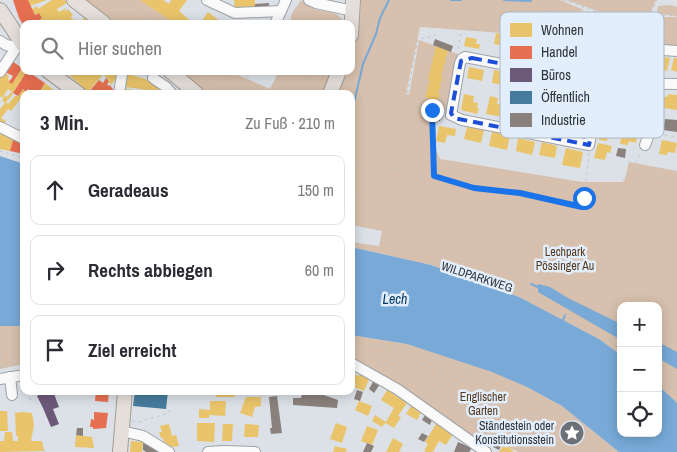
<!DOCTYPE html>
<html lang="de">
<meta charset="utf-8">
<style>
:root{--surface:#fff;--page:#f7f7f7;--text:#2b2b33;--muted:#7c7c81;--line:#e1e1e2}
body{margin:0;font-family:"Archivo Narrow",sans-serif;background:var(--page);color:var(--text)}
.controls{position:absolute;right:15px;bottom:15px;display:grid;overflow:hidden;border-radius:10px;box-shadow:0 2px 12px #0003}
.controls button{width:45px;height:45px;display:grid;place-items:center;padding:0;border:0;border-bottom:1px solid var(--line);background:var(--surface);color:var(--text);font:25px sans-serif}
.stop{position:absolute;width:15px;height:15px;margin:-11px;border:4px solid #1a73e8;border-radius:50%;background:#fff}
.stop.end{background:#1a73e8;border-color:#fff;box-shadow:0 1px 5px #0008}
.list{margin:0;padding:0;list-style:none}
h2{display:flex;justify-content:space-between;align-items:center;height:65px;margin:0;padding:0 20px;font-size:21px}
h2 small{font-size:16px;font-weight:400;color:var(--muted)}
.list li{display:grid;grid-template-columns:32px 1fr auto;gap:15px;align-items:center;box-sizing:border-box;height:70px;margin:0 10px 10px;padding:0 10px;border:1px solid var(--line);border-radius:10px}
.list b{display:block;font-size:19px;white-space:nowrap}
.list em{font-size:16px;font-style:normal;color:var(--muted)}
.icon{flex:none;width:28px;height:28px;fill:none;stroke:currentColor;stroke-width:2;stroke-linecap:round;stroke-linejoin:round}
.map{position:relative;flex:none;width:677px;height:452px;overflow:hidden}
.search{position:absolute;background:var(--surface);box-shadow:0 2px 12px #0003;left:20px;top:20px;width:335px;height:55px;display:flex;align-items:center;gap:12px;box-sizing:border-box;padding:0 18px;border-radius:10px;color:var(--muted);font-size:19px}
.panel{position:absolute;background:var(--surface);box-shadow:0 2px 12px #0003;left:20px;top:90px;width:335px;height:305px;border-radius:10px}
.map>svg:first-child{display:block}
</style>
<div class="map">
<svg width="677" height="452" viewBox="0 0 677 452">
<rect width="100%" height="100%" fill="#dbe1e7"/>
<g fill="#d7c0ad">
<polygon points="85,0 140,0 171,21 169,24 118,24"/>
<path d="M301 0C305 3 308 6 312 8 324 13 339 9 345 24H290L292 13Z"/>
<polygon points="361,0 560,0 584,10 518,34 420,27 406,94 409,95 419,40 458,54 446,110 433,108 434,144 440,159 582,182 624,182 629,162 677,171 677,403 658,385 658,306 621,306 621,355 599,339 519,297 431,265 351,247 351,242 379,246 382,231 351,225 351,94 337,94 345,71 351,71 351,56 360,22"/>
<polygon points="566,0 656,0 649,17 643,21 609,15"/>
<polygon points="671,5 677,7 677,16 659,14 657,11 658,6"/>
<polygon points="659,17 677,17 677,51 614,46 647,20"/>
<polygon points="180,71 229,71 270,89 279,71 333,71 323,94 270,94 270,89 269,94 208,94"/>
<polygon points="0,326 24,326 24,364 0,369"/>
<polygon points="351,335 407,344 492,371 527,387 562,406 619,452 518,452 502,444 469,435 384,377 351,359"/>
</g>
<g fill="#78a9d7">
<polygon points="0,156 24,164 24,326 0,326"/>
<polygon points="351,247 431,265 519,297 599,339 621,355 621,433 658,433 658,385 677,403 677,452 619,452 562,406 527,387 492,372 407,344 351,335"/>
<polygon points="538,284 550,287 568,298 621,324 621,340 538,292"/>
<polygon points="658,342 677,352 677,369 658,358"/>
</g>
<g fill="#e9c46a">
<polygon points="28,0 47,0 30,6"/>
<polygon points="52,0 65,0 67,3 57,9 59,12 66,8 65,12 68,9 73,15 71,17 74,21 76,19 79,23 84,18 88,21 86,24 60,24 57,19 52,22 53,24 33,24 42,18 39,13 35,15 32,9 37,6 38,9"/>
<polygon points="140,0 163,0 169,4 171,0 187,0 179,11 194,24 169,24 171,21"/>
<polygon points="234,0 255,0 255,8 235,9"/>
<polygon points="208,12 224,24 200,24"/>
<polygon points="496,33 511,36 509,47 494,44"/>
<polygon points="466,37 477,39 476,44 480,44 479,49 464,46"/>
<polygon points="436,46 448,51 441,76 443,76 440,84 441,85 438,93 440,94 437,102 425,97 428,89 427,89 430,81 428,80"/>
<polygon points="653,55 670,58 667,71 650,68"/>
<polygon points="674,58 677,58 677,72 671,70"/>
<polygon points="469,67 484,70 482,81 467,78"/>
<polygon points="22,68 24,71 27,71 13,93 8,89 2,98 0,96 0,77 4,72 9,76 8,79 12,84"/>
<polygon points="494,70 512,73 510,86 492,83"/>
<polygon points="65,71 97,71 102,76 88,92"/>
<polygon points="102,71 114,71 119,75 111,85"/>
<polygon points="128,74 155,82 164,88 162,94 154,94 155,91 126,87"/>
<polygon points="45,83 53,89 50,94 38,94"/>
<polygon points="121,88 139,91 140,94 121,94"/>
<polygon points="23,89 26,92 11,111 8,109 1,118 6,121 4,126 0,124 0,109 5,103 2,100 5,95 7,97 11,92 13,94 9,99 6,102 8,104 15,96 18,96"/>
<polygon points="464,94 474,96 473,102 478,103 477,108 479,108 477,114 461,110"/>
<polygon points="668,94 677,95 677,110 657,107 659,96 667,97"/>
<polygon points="490,96 498,98 497,104 506,106 504,117 486,114"/>
<polygon points="439,126 456,129 455,136 447,135 445,143 436,141"/>
<polygon points="602,126 617,128 615,139 608,137 607,141 599,140"/>
<polygon points="467,127 484,130 481,143 464,139"/>
<polygon points="0,129 14,136 10,151 0,149"/>
<polygon points="623,129 638,132 636,143 629,141 628,145 620,144"/>
<polygon points="492,132 510,135 507,150 489,146"/>
<polygon points="518,138 535,142 532,155 516,151"/>
<polygon points="662,140 677,143 675,153 668,152 667,155 659,154"/>
<polygon points="542,142 557,146 555,158 539,155"/>
<polygon points="598,143 612,146 610,153 607,152 605,160 594,158"/>
<polygon points="566,148 583,152 580,168 562,165"/>
<polygon points="351,373 359,376 360,373 370,377 364,391 354,387 356,384 351,382"/>
<polygon points="387,390 407,403 398,416 401,417 394,428 385,423 382,427 372,421 375,415 386,422 394,408 381,400"/>
<rect x="216" y="391" width="19" height="6"/>
<polygon points="246,397 261,397 261,406 255,407 252,417 240,413"/>
<polygon points="210,401 226,401 225,416 209,415 209,418 199,418 199,409 210,410"/>
<polygon points="359,401 372,406 368,416 355,410"/>
<polygon points="411,406 421,412 417,420 406,414"/>
<polygon points="0,411 7,411 8,431 0,431"/>
<polygon points="22,412 32,413 34,425 31,441 42,441 44,451 0,452 0,441 4,441 5,432 12,432 13,441 18,441 18,436 16,436 15,413"/>
<polygon points="197,423 215,423 214,442 197,441"/>
<polygon points="336,423 347,427 342,443 330,439"/>
<polygon points="169,424 172,436 176,435 179,446 172,447 164,442 163,438 161,438 159,432 162,432 160,426"/>
<polygon points="223,424 233,424 232,441 222,441"/>
<polygon points="245,424 259,425 258,437 244,437"/>
<polygon points="436,424 453,434 446,445 439,441 433,452 426,452 424,451 428,444 425,442"/>
<polygon points="367,426 378,430 372,445 361,441"/>
<polygon points="76,435 92,437 94,448 75,447"/>
<polygon points="393,438 403,444 399,452 386,452"/>
<polygon points="131,441 143,442 142,452 130,452"/>
<polygon points="335,446 347,449 346,452 333,452"/>
<polygon points="503,446 507,448 508,446 514,452 499,452"/>
</g>
<g fill="#e76f51">
<polygon points="13,0 28,0 35,15 39,13 42,18 33,24 24,24 24,26 19,18"/>
<polygon points="12,61 22,68 12,84 9,82 13,76 5,72"/>
<polygon points="27,71 45,83 38,94 29,94 31,91 28,89 26,92 23,89 18,96 13,93"/>
<polygon points="106,78 109,82 107,84 109,86 110,85 114,91 118,89 117,94 91,94 89,92 99,80 103,83"/>
<polygon points="14,136 24,141 24,154 10,151"/>
<polygon points="96,391 109,391 108,402 95,401"/>
<polygon points="94,412 108,413 106,428 93,429 93,427 90,427 91,419 94,420"/>
</g>
<polygon fill="#6d597a" points="43,391 53,391 59,407 53,409 59,424 51,427 43,408 37,396 38,396 37,393"/>
<polygon fill="#457b9d" points="135,391 168,391 166,409 133,406"/>
<g fill="#8a817c">
<polygon points="269,3 269,7 255,8 255,4"/>
<polygon points="435,39 453,46 451,52 433,45"/>
<polygon points="433,112 441,114 440,121 433,120"/>
<polygon points="665,119 677,120 677,132 663,130"/>
<polygon points="618,148 626,149 625,158 616,156"/>
<polygon points="374,380 380,384 374,393 369,389"/>
<polygon points="357,390 363,392 360,401 354,399"/>
<rect x="288" y="391" width="12" height="4"/>
<polygon points="302,393 321,394 338,400 337,408 293,405 293,398 301,398"/>
<polygon points="277,396 282,433 271,434 270,428 272,428 269,397"/>
<polygon points="425,415 432,420 430,425 422,420"/>
<polygon points="77,428 83,428 83,436 76,435"/>
<polygon points="422,433 428,436 424,442 418,439"/>
<polygon points="458,442 472,448 469,452 454,452"/>
<polygon points="496,442 502,444 499,450 493,447"/>
<polygon points="143,443 158,450 157,452 146,452 143,450"/>
<polygon points="367,443 374,446 371,452 363,452"/>
</g>
<g fill="none" stroke-linecap="round" stroke-linejoin="round">
<g stroke="#78a9d7" stroke-width="2">
<polyline points="451,0 461,0"/>
<polyline points="504,0 531,1"/>
<polyline points="351,116 363,64 376,34 380,18 389,0"/>
<polyline points="531,284 540,288"/>
<polyline points="562,322 565,315"/>
</g>
<defs>
<g id="minor">
<polyline points="207,0 235,13 281,11"/>
<polyline points="309,0 316,3 353,11"/>
<polyline points="275,24 286,0"/>
<polyline points="0,41 6,45 16,47"/>
<polyline points="615,44 609,51 602,83 601,87 589,145 462,120 451,115 460,63 462,59 465,57 602,83 677,84"/>
<polyline points="611,46 677,51"/>
<polyline points="0,72 20,42"/>
<polyline points="153,78 166,87 172,94"/>
<polyline points="119,94 122,74 120,71"/>
<polyline points="0,127 24,139"/>
<polyline points="645,145 651,129"/>
<polyline points="351,363 397,389 486,452"/>
<polyline points="10,377 12,395"/>
<polyline points="0,379 24,375"/>
<polyline points="122,431 143,436 169,452"/>
<polyline points="208,452 224,451 255,452"/>
</g>
<g id="major">
<polyline points="74,0 105,24"/>
<polyline points="0,10 24,46"/>
<polyline points="351,35 353,0"/>
<polyline points="48,71 79,94"/>
<polyline points="170,71 197,94"/>
<polyline points="330,94 339,71"/>
<polyline points="120,452 125,391"/>
</g>
</defs>
<use href="#minor" stroke="#9fa3a8" stroke-width="12"/>
<use href="#major" stroke="#a39c94" stroke-width="16"/>
<g stroke="#c0c3c4" stroke-width="1" stroke-dasharray="2.5 4" stroke-linecap="butt">
<polyline points="128,0 157,24"/>
<polyline points="563,0 609,16 643,22"/>
<polyline points="378,16 386,0"/>
<polyline points="650,17 659,15 677,16"/>
<polyline points="307,24 308,10"/>
<polyline points="622,38 650,17 657,0"/>
<polyline points="458,49 462,28 517,32 548,16 560,0"/>
<polyline points="445,57 451,59"/>
<polyline points="443,66 450,68"/>
<polyline points="220,71 230,79 234,90"/>
<polyline points="307,71 310,82"/>
<polyline points="130,73 146,75"/>
<polyline points="442,74 448,77"/>
<polyline points="192,75 207,83 232,91 244,85 250,71"/>
<polyline points="440,83 447,85"/>
<polyline points="244,85 252,94"/>
<polyline points="439,91 445,94"/>
<polyline points="287,94 298,71"/>
<polyline points="437,100 443,103"/>
<path d="M432 110C422 108 412 105 407 96L418 39 431 37 437 34"/>
<polyline points="602,122 643,128"/>
<polyline points="658,134 677,137"/>
<polyline points="0,151 24,158"/>
<polyline points="589,153 584,198 609,196 633,169 677,183"/>
<polyline points="633,169 641,152"/>
<polyline points="351,174 359,160 369,170 378,162 385,167 429,174 474,188 521,193 582,207 611,233 654,247 672,227 677,233"/>
<polyline points="434,174 432,110 443,112"/>
<polyline points="351,186 358,201 351,201"/>
<polyline points="582,207 584,198"/>
<polyline points="384,239 392,242 433,263 514,288 612,342 621,349"/>
<polyline points="460,261 485,260 512,274 514,287"/>
<path d="M434 262C442 253 450 252 460 261L459 271"/>
<polyline points="446,262 454,256"/>
<polyline points="351,344 374,345 392,351 474,383 562,431 594,452"/>
<polyline points="377,345 403,347 436,357"/>
<polyline points="374,346 385,365 458,406 478,428 504,437 530,452"/>
<polyline points="0,353 24,348"/>
<polyline points="0,357 5,362 7,368"/>
<polyline points="424,363 438,358 463,364 468,373 476,370 513,388 538,402"/>
<polyline points="385,364 392,352"/>
<polyline points="0,367 24,362"/>
<polyline points="658,371 677,385"/>
<polyline points="658,378 677,392"/>
<path d="M437 386C460 387 463 385 472 365"/>
<polyline points="29,391 31,403"/>
<polyline points="434,393 440,377 440,371"/>
<polyline points="459,406 481,407 509,402"/>
<polyline points="481,407 521,430 574,452"/>
<path d="M534 415 538 402C567 413 590 432 614 452"/>
<polyline points="132,421 138,422 169,413 171,407"/>
<polyline points="513,443 531,415"/>
<polyline points="44,452 46,446"/>
<polyline points="548,452 562,431"/>
</g>
<use href="#minor" stroke="#fafafb" stroke-width="10"/>
<use href="#major" stroke="#e4dfdb" stroke-width="14"/>
</g>
<g fill="none" stroke-linecap="round" stroke-linejoin="round">
<polyline stroke="#1a73e8" stroke-width="6" points="432,110 434,176 474,188 520,193 582,207 584,198"/>
</g>
<path fill="none" stroke="#1d4ed8" stroke-width="4" stroke-dasharray="10 6" stroke-linejoin="round" d="M472 58 602 83 589 145 454 118 451 113 461 61Z"/>
<defs>
<symbol id="sight-disc" viewBox="-11 -11 22 22"><circle r="9.5" fill="#6b7176" stroke="#e2eefb"/><path d="M0-6L1.8-2.2L6-1.7L2.9 1.2L3.7 5.4L0 3.3L-3.7 5.4L-2.9 1.2L-6-1.7L-1.8-2.2Z" fill="#fff"/></symbol>
</defs>
<g fill-rule="evenodd">
<use href="#sight-disc" x="558" y="419" width="28" height="28"/>
</g>
<g text-anchor="middle" stroke-width="5" stroke-linejoin="round" paint-order="stroke">
<g font-size="12" fill="#55371c" stroke="#e2eefb">
<text x="565" y="256">Lechpark<tspan x="565" dy="14">Pössinger Au</tspan></text>
<text x="483" y="401">Englischer<tspan x="483" dy="14">Garten</tspan></text>
</g>
<g font-size="12" fill="#2f3439" stroke="#e2eefb">
<text transform="translate(477 277) rotate(18)" y="4">WILDPARKWEG</text>
</g>
<g font-size="12" fill="#2f3439" stroke="#e2eefb" text-anchor="end">
<text x="554" y="430">Ständestein oder<tspan x="554" dy="14">Konstitutionsstein</tspan></text>
</g>
<g font-size="14" font-style="italic" fill="#053962" stroke="#e2eefb">
<text x="395" y="304">Lech</text>
</g>
</g>
<rect x="500" y="12" width="164" height="126" rx="8" fill="#e2eefb" stroke="#acb6c1" stroke-width="1"/>
<rect x="510" y="23" width="22" height="14" fill="#e9c46a"/>
<rect x="510" y="46" width="22" height="13" fill="#e76f51"/>
<rect x="510" y="68" width="22" height="14" fill="#6d597a"/>
<rect x="510" y="91" width="22" height="13" fill="#457b9d"/>
<rect x="510" y="113" width="22" height="14" fill="#8a817c"/>
<g font-size="14" fill="#2f3439">
<text x="541" y="35">Wohnen</text>
<text x="541" y="57">Handel</text>
<text x="541" y="80">Büros</text>
<text x="541" y="102">Öffentlich</text>
<text x="541" y="125">Industrie</text>
</g>
</svg>
<div class="controls">
<button>+</button>
<button>−</button>
<button><svg class="icon" aria-label="locate" viewBox="0 0 24 24"><circle cx="12" cy="12" r="6"/><path d="M12 2v4M12 18v4M2 12h4M18 12h4"/></svg></button>
</div>
<div class="stop" style="left:584px;top:198px"></div>
<div class="stop end" style="left:432px;top:110px"></div>
<div class="search"><svg class="icon" aria-label="search" viewBox="0 0 24 24"><circle cx="10" cy="10" r="6"/><path d="M15 15l6 6"/></svg>Hier suchen</div>
<section class="panel">
<h2>3 Min.<small>Zu Fuß · 210 m</small></h2>
<ul class="list">
<li><svg class="icon" aria-label="ahead" viewBox="0 0 24 24"><path d="M12 20V5M6 11l6-6 6 6"/></svg><div><b>Geradeaus</b></div><em>150 m</em></li>
<li><svg class="icon" aria-label="right" viewBox="0 0 24 24"><path d="M7 20v-9h11M14 6l5 5-5 5"/></svg><div><b>Rechts abbiegen</b></div><em>60 m</em></li>
<li><svg class="icon" aria-label="arrive" viewBox="0 0 24 24"><path d="M6 21V4h12l-3 4 3 4H6"/></svg><div><b>Ziel erreicht</b></div></li>
</ul>
</section>
</div>
